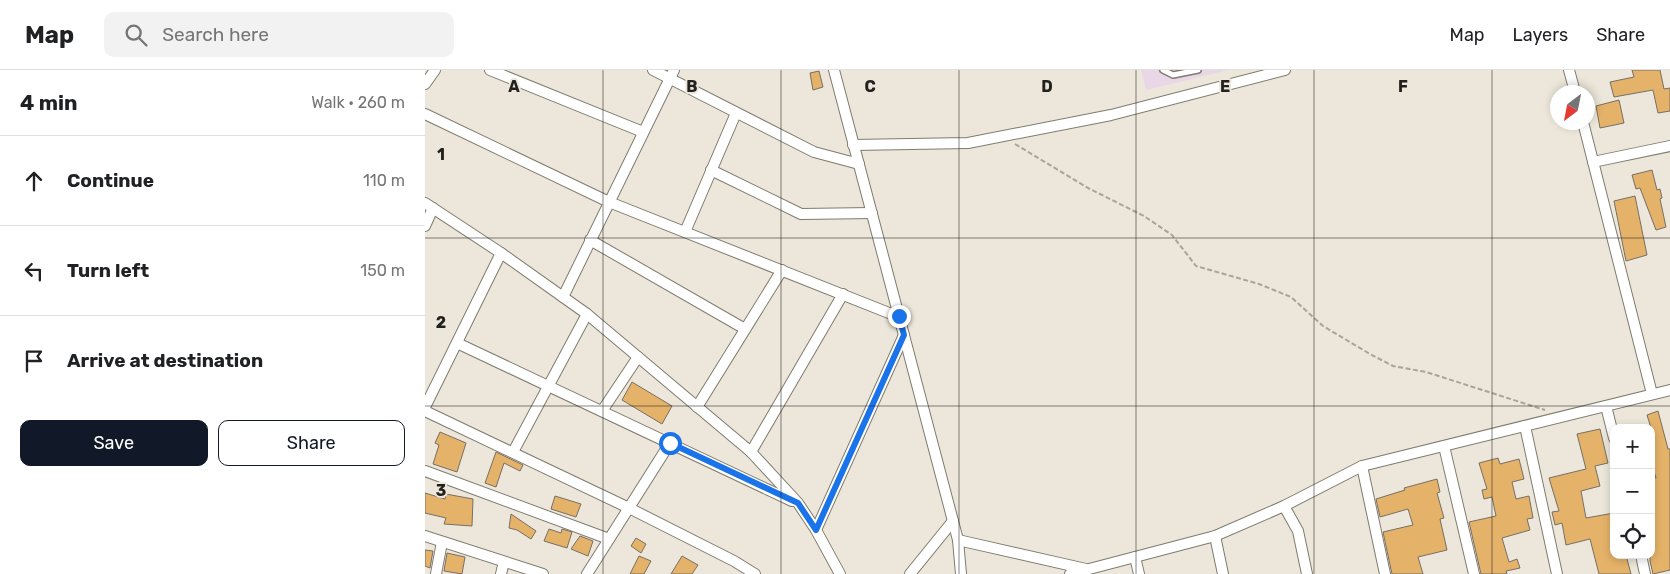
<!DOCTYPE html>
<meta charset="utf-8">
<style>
:root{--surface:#fff;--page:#f2f2f2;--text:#202124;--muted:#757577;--line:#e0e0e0;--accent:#111827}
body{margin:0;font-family:Rubik,sans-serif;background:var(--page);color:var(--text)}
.controls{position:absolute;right:15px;bottom:15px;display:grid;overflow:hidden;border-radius:10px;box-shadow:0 2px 8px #0003}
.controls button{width:45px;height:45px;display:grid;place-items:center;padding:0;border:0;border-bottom:1px solid var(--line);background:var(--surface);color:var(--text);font:25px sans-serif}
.compass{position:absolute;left:1125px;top:15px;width:45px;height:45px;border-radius:50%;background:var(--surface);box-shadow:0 2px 8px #0003;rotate:212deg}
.stop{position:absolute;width:15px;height:15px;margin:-11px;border:4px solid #1a73e8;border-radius:50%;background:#fff}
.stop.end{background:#1a73e8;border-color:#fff;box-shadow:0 1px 5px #0008}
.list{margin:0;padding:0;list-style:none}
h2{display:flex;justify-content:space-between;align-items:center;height:65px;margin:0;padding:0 20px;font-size:21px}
h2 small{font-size:16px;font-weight:400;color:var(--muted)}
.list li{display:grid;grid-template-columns:32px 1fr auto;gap:15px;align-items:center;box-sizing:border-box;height:90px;padding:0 20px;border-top:1px solid var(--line)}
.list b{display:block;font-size:19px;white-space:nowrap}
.list em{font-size:16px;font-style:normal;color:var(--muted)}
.actions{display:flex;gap:10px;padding:15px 20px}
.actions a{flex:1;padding:11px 0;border:1px solid var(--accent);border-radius:10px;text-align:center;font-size:18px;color:var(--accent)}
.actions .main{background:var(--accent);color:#fff}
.icon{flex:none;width:28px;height:28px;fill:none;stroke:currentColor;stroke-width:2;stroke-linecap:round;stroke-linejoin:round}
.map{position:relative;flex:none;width:1245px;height:504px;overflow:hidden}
header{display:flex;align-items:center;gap:30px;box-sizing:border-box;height:70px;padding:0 25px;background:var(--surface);border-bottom:1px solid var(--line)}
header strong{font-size:24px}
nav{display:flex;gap:28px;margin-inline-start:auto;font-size:18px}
.search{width:350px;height:45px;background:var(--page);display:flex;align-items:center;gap:12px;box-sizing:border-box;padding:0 18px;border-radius:10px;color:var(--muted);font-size:19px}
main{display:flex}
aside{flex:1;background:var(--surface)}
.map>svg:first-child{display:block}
</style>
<header>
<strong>Map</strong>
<div class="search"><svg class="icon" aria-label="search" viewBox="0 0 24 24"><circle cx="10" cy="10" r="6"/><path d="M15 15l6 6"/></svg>Search here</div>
<nav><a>Map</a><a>Layers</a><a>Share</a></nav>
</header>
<main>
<aside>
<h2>4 min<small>Walk · 260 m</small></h2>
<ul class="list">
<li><svg class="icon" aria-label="ahead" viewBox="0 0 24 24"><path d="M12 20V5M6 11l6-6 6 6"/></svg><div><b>Continue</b></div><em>110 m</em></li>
<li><svg class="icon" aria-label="left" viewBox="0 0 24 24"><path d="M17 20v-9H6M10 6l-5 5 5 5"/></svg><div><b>Turn left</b></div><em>150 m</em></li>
<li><svg class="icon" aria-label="arrive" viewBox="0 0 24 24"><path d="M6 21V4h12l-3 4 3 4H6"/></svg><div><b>Arrive at destination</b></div></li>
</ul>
<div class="actions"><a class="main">Save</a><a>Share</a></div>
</aside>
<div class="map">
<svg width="1245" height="504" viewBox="0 0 1245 504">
<rect width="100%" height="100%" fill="#ece7da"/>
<polygon fill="#e9d6e6" points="716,0 803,0 721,20"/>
<g fill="#e5b269" stroke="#766f65">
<polygon points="1207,0 1235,0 1239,19 1245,18 1245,41 1233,43 1228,20 1189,27 1185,12 1209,7"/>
<polygon points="394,1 398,17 388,20 385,3"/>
<polygon points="1194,30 1199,53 1175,58 1171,36"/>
<polygon points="1227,100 1232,120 1235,119 1237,128 1235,129 1241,157 1231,160 1215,118 1211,119 1207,105"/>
<polygon points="1210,126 1222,185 1201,191 1189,131"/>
<polygon points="207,312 247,336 237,354 197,330"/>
<polygon points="1233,341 1243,379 1245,379 1245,500 1228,504 1225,491 1226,409 1231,408 1226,391 1226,358 1222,345"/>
<polygon points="1175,359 1183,393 1170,396 1175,416 1156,421 1161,448 1189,443 1189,485 1201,485 1206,504 1174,504 1165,469 1141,475 1137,453 1130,455 1127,442 1134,441 1124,408 1161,399 1152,364"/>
<polygon points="15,362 41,373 32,402 8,394 14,375 10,373"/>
<polygon points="71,382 98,395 95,401 79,393 71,417 60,413"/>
<polygon points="1073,388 1075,394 1094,389 1099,409 1087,412 1091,429 1104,426 1108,448 1102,449 1105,460 1077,468 1084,492 1092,489 1095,498 1081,501 1082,504 1056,504 1044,452 1071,446 1067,427 1059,429 1057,420 1062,419 1054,393"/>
<polygon points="1012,409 1015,422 1012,423 1019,448 1015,449 1022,480 993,487 998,504 967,504 958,462 988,455 983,439 955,447 951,429 980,420 979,418"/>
<polygon points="0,423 20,429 21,424 48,429 47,456 19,454 21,448 0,443"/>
<polygon points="130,426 156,434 151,447 126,439"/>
<polygon points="86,444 111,461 106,469 92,460 84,458"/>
<polygon points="124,459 136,463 137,459 147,462 142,478 119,471"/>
<polygon points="155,466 168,471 163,486 146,479"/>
<polygon points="211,468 221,474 216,483 206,476"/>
<polygon points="0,480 8,481 5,498 0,496"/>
<polygon points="22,483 40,487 37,504 19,501"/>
<polygon points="214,486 226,491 219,504 205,504"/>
<polygon points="257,486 273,495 267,504 246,504"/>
</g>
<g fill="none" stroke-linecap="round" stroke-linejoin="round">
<defs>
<polyline id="service" points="738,0 748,5 773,0"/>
<g id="minor">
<polyline points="65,0 218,62"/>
<polyline points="228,0 389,82 434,94"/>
<polyline points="409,0 533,470 536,504"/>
<polyline points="1144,0 1150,22"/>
<polyline points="0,14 10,0"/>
<polyline points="0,44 184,132 474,247"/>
<polyline points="1158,52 1227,324"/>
<polyline points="428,75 543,73 686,45 860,0"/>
<polyline points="1168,92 1245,76"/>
<polyline points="286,100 376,144 447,143"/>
<polyline points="0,133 76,183 162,244 326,382 373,433 391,460 415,504"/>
<polyline points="0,156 8,138"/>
<polyline points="260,162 311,43"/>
<polyline points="165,170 320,259"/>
<polyline points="138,227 249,0"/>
<polyline points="32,273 367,431"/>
<polyline points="1181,336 1189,368"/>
<polyline points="0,337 76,183"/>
<polyline points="272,337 357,200"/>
<polyline points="0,341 204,438 309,491 330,504"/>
<polyline points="177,341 213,287"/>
<polyline points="1100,356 1132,504"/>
<polyline points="1019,376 1049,504"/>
<polyline points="88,382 162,244"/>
<polyline points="326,382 418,224"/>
<polyline points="937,396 960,504"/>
<polyline points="0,401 184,469"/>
<polyline points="859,436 873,461 882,504"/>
<polyline points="391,460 479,265"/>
<polyline points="0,466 118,504"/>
<polyline points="790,466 798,504"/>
<polyline points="533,470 661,499"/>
<polyline points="1216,485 1220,504"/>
<polyline points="710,487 714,504"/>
<polyline points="11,504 17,472"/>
<polyline points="76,504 79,492"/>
<polyline points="162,504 245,373"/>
<polyline points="485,504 528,451"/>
<polyline points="645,504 790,466 859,436 937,396 1245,320"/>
</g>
</defs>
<use href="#service" stroke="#7f7b6f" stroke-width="8"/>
<use href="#minor" stroke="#7f7b6f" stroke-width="12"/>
<polyline stroke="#a8a49a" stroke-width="2" stroke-dasharray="5 2.5" stroke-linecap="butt" points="590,74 663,118 719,146 747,165 771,196 834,214 866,227 898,256 945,284 968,296 1001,302 1120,340"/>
<use href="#service" stroke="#fff" stroke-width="5"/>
<use href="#minor" stroke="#fff" stroke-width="10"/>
</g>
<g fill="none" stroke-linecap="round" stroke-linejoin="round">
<polyline stroke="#1a73e8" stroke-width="6" points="245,373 373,433 391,460 479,265 474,246"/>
</g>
<path fill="none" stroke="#23211d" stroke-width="1" stroke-opacity="0.55" d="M178 0V504M356 0V504M534 0V504M711 0V504M889 0V504M1067 0V504M0 168H1245M0 336H1245"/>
<g font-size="16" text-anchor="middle" font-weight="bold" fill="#23211d" stroke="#ece7da" stroke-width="4" stroke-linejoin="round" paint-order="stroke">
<text x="89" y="22">A</text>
<text x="267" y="22">B</text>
<text x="445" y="22">C</text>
<text x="622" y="22">D</text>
<text x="800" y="22">E</text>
<text x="978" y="22">F</text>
<text x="16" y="90">1</text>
<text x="16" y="258">2</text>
<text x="16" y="426">3</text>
</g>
</svg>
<div class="controls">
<button>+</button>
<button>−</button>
<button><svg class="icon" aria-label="locate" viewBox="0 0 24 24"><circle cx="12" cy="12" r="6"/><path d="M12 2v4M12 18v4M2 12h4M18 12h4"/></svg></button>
</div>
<svg class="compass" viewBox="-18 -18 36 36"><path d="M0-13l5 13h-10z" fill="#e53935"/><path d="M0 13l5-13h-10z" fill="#757577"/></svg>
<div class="stop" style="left:245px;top:373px"></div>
<div class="stop end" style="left:474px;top:246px"></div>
</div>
</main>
